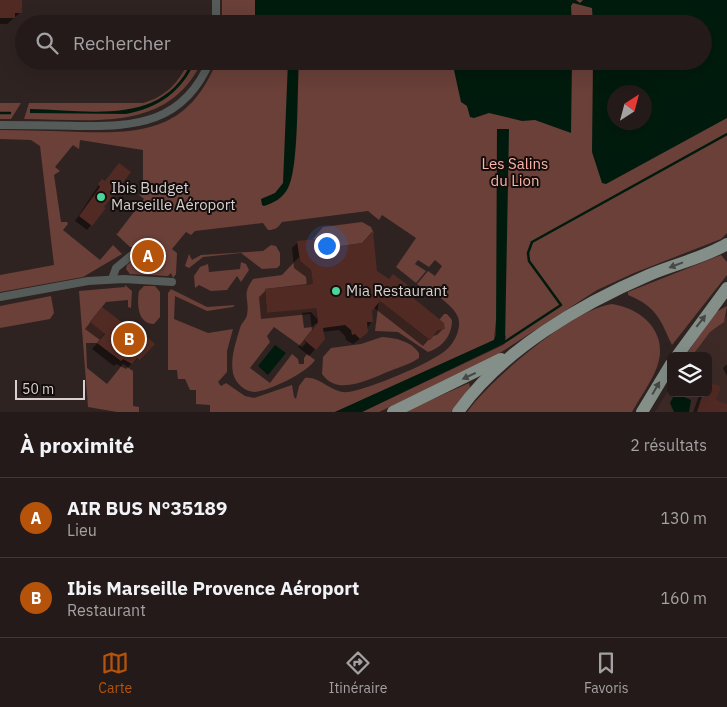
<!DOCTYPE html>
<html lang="fr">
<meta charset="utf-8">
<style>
:root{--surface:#231a19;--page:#2b2322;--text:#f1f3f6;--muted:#a3a1a2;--line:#403838;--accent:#b45309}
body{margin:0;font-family:"IBM Plex Sans",sans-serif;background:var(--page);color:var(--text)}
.controls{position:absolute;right:15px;bottom:15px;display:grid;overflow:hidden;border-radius:8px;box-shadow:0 5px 20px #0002}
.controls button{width:45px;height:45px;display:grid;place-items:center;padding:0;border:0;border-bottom:1px solid var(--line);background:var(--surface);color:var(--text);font:25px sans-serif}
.compass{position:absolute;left:607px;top:85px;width:45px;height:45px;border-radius:50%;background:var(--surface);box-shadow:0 5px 20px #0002;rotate:36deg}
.scale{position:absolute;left:15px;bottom:12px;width:70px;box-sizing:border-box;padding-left:5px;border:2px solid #d8d0ce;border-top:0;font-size:14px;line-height:18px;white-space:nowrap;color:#d8d0ce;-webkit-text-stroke:4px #130e0d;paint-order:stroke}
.you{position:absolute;left:326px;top:245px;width:18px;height:18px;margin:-12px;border:4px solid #fff;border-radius:50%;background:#1a73e8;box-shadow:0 0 0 8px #1a73e833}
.badge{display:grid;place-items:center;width:32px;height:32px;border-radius:50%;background:var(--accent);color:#fff;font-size:16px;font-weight:700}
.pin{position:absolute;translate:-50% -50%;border:2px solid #fff;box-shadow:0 1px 5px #0006}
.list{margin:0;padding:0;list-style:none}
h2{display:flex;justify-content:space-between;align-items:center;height:65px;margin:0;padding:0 20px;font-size:21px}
h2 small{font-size:16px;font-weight:400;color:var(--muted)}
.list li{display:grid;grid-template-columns:32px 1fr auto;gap:15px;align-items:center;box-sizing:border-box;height:80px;padding:0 20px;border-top:1px solid var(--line)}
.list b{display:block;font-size:19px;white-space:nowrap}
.list p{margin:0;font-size:16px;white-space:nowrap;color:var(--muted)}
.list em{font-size:16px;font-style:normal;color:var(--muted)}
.icon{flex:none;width:28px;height:28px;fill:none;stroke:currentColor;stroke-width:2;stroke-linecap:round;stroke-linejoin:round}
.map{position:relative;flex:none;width:727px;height:412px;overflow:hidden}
.search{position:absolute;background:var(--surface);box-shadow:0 5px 20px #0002;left:15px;right:15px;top:15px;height:55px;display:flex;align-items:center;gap:12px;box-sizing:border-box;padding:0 18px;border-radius:28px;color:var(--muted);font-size:19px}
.sheet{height:225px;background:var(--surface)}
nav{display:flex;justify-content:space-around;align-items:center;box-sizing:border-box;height:70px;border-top:1px solid var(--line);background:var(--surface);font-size:14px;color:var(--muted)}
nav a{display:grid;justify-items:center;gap:2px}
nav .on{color:var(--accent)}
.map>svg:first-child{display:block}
</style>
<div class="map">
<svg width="727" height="412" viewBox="0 0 727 412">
<rect width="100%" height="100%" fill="#2f2321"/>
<polygon fill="#3d2a27" points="727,315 727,412 655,412 671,386 671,393 708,393 708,356 692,356 710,332 721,325"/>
<g fill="#6a4039" fill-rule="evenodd">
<path d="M222 0H727V233L721 239 634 273 597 290 486 362 379 412H362L503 345 506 337 496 320 494 340 335 412H210V405L196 404V390H190L185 379H178L177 370H168V293L171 289 207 307 235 305 233 307 207 311 175 296 174 319 208 333 233 329 227 351V372L218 382 221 386 226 383 245 396 254 398 292 385 294 397 296 399 299 386 305 378C320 376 332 394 348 392 369 389 429 364 445 351 454 344 462 329 458 317 453 305 437 296 427 288L425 290 417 284 428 271 435 276 442 266 435 260 429 267 418 260 415 264 426 271 416 283 396 267 416 238 382 215 379 220 368 211 282 222C278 228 275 230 268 230L263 223 195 231 191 235 186 232 172 249 177 253 176 274 173 278 171 273 168 276 130 274 126 269 127 265 148 248 141 241 134 247H130L115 233 117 234 144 199 139 195 143 188V150L80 140 79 149 73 145 55 167 60 171 54 175 61 222H67L68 224 63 230 100 260 113 245 122 254 83 277 0 292V275L54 265 40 146 31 140 0 139V130C27 130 54 131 80 132 146 134 189 129 217 61H703V24H222ZM614 92H644V122H614Z"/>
<path d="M189 61H202C168 134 91 119 24 119L29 103H143C166 97 179 82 189 61Z"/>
<polygon points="0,103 21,103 11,119 0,119"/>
<polygon points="362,222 371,227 374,234 372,232 362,243 328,248 317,239 313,239 323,227"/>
<polygon points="271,245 276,246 280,253 280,265 277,268 262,269 241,253 203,257 189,268 185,266 189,254 192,260 201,255 263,251"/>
<path d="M721 255 727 262V275L672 345C660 319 657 307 628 295V292Z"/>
<path d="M299 257 300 261 311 270 314 287 307 284 265 289 267 313 316 307 317 319 311 312 302 313 304 328 312 327 318 322 319 331 313 329 304 340 306 343 302 347 274 327 267 336 270 342 250 368 270 383 292 354 298 359 299 364H304V358L307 354 315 360C308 372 269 391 255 392 245 392 235 383 233 373 230 358 236 342 240 328 241 323 246 320 247 315 250 298 241 296 253 279L282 275Z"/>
<polygon points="241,262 246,264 249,270 241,282 237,276 227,290 211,291 199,285 195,288 194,276 200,267 208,264 209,272 240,269"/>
<polygon points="125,285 132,291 131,308 128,307 128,300 106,302 90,322 105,333 97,343 86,343 87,368 107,384 123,364 133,371 133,406 139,407 139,412 117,412 88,407 79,291 125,287"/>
<path d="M144 286H155L160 292V317L154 324C137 324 137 303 139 291Z"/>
<polygon points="51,296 54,313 50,319 0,328 0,306"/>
<path d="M379 300 430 340 438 330 437 323 444 314H447L452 320C452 335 443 347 428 352L398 332 375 331Z"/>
<path d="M612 304C644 309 669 334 657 367 651 383 640 397 632 412H467C491 379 571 310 612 304Z"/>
<polygon points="727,306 724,322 710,332 692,356 685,356 716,312"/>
<path d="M382 337C396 338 411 341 419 353V358C411 364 399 367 390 371 369 379 338 397 322 374L323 357 331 348 361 344Z"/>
<polygon points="469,383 470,387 451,412 404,412"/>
</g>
<g fill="#001b0d" fill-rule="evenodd">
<path d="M255 0H576L580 3 583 0H727V118L606 184 602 183 592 152 593 61H703V24H593L592 8 573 3 571 6 572 24H255ZM614 92H644V122H614Z"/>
<path d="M192 61H195C182 92 158 108 126 114L30 113V109C89 110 163 127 192 61Z"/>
<path d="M288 61H299C297 88 299 169 288 188 283 198 274 203 264 206L262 205 261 199 275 193 283 183Z"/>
<polygon points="452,61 572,61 571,133 535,120 522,121 489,113 474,118 470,117 467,106 461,102"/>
<polygon points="497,129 509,129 505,343 362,412 335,412 494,340 496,335"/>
<polygon points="275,345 286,353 268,375 258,366"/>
<polygon points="675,393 691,400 689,412 674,412 670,403"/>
</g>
<g fill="#0007">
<polygon points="0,0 21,0 21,12 7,24 0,24"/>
<polygon points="102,180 104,182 102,207 105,209 87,230 75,221"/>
<polygon points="298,242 328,249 376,271 404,293 443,329 437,335 432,336 423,346 373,307 370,311 372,321 361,338 353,344 346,340 345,336 339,330 323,332 324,339 309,356 298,347 312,330 310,314 261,319 259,297 265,291 307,286 306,277 294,268 292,248"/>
<polygon points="96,315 123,325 153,344 126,369 116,364 114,366 92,349 100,340 85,329"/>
<polygon points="726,365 727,365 727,376 723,368"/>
<polygon points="700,393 708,393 714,401 727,406 727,412 693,412"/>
</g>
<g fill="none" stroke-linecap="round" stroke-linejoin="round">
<g stroke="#001b0d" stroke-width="2.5">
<polyline points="0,113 10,113"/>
<polyline points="503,343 561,305 529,261 528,253 532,242 727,134"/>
</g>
</g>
<g fill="#522a24">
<polygon points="0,0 22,0 22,13 15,13 15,18 0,18"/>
<polygon points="119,163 131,172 104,207 106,208 92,226 79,216 100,187 98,184 102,179 105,181"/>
<polygon points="373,232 377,271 389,279 393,274 410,287 406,292 444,323 445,329 438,330 430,340 380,301 372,311 373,322 367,322 368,332 360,339 355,334 352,335 351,330 345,325 323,328 325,339 316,350 304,340 318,323 316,308 267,313 265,289 313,284 311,270 300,261 297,241 317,239 328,248 362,243"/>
<polygon points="102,307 124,324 127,320 155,344 140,360 137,358 132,364 123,359 121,361 97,343 105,334 90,322"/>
<polygon points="708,382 721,386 716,400 727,404 727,412 697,412 703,393 708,393"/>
</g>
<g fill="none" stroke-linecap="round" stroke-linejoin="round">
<g stroke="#555b58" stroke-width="8">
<polyline points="216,24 216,0"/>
<path d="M0 125C26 125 51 125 77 126 136 127 184 123 210 61"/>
<polyline points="112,279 116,268 144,245"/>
<polyline points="0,297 88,281 124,279 172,282"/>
</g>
<g stroke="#838f88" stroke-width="12">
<polyline points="677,356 727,288"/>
<polyline points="393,412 501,359"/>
<path d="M458 412C502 350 581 304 649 275 674 264 704 258 727 244"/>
<polyline points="642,412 671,364"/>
</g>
</g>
<defs><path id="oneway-solid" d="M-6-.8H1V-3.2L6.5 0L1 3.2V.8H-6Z" transform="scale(1.25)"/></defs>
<g fill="#454844">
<use href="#oneway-solid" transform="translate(676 265) rotate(159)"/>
<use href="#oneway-solid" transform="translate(701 321) rotate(-52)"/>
<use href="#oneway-solid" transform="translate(469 376) rotate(155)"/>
<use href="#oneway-solid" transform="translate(656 388) rotate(-60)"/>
</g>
<g fill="#4bd49b" stroke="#130e0d" stroke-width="2">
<circle cx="101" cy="197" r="5"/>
<circle cx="336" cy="291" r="5"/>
</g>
<g text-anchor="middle" stroke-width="4" stroke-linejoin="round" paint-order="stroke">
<g font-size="15" fill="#feb3a6" stroke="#130e0d">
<text x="515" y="169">Les Salins<tspan x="515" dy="17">du Lion</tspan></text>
</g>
<g font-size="15" fill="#d8d0ce" stroke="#130e0d" text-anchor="start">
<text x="111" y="193">Ibis Budget<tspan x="111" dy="17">Marseille Aéroport</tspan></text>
<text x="346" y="296">Mia Restaurant</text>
</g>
</g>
</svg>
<div class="controls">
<button><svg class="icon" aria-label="layers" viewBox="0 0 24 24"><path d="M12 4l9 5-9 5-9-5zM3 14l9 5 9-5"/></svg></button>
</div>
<svg class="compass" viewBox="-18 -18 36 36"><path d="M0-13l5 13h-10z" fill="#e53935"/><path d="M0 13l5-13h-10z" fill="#a3a1a2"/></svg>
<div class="scale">50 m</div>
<div class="you"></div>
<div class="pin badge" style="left:148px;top:256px">A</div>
<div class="pin badge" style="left:129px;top:339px">B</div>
<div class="search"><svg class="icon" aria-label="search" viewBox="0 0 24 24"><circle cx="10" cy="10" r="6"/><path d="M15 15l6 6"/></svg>Rechercher</div>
</div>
<section class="sheet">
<h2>À proximité<small>2 résultats</small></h2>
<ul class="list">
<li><span class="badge">A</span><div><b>AIR BUS N°35189</b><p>Lieu</p></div><em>130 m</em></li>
<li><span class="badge">B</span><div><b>Ibis Marseille Provence Aéroport</b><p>Restaurant</p></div><em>160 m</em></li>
</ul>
</section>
<nav>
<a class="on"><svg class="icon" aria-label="map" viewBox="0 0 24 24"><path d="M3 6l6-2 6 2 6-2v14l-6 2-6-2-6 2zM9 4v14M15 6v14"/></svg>Carte</a>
<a><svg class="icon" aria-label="directions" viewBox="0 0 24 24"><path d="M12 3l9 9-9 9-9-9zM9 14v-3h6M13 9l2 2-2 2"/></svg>Itinéraire</a>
<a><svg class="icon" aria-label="saved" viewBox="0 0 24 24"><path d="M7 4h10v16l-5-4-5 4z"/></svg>Favoris</a>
</nav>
